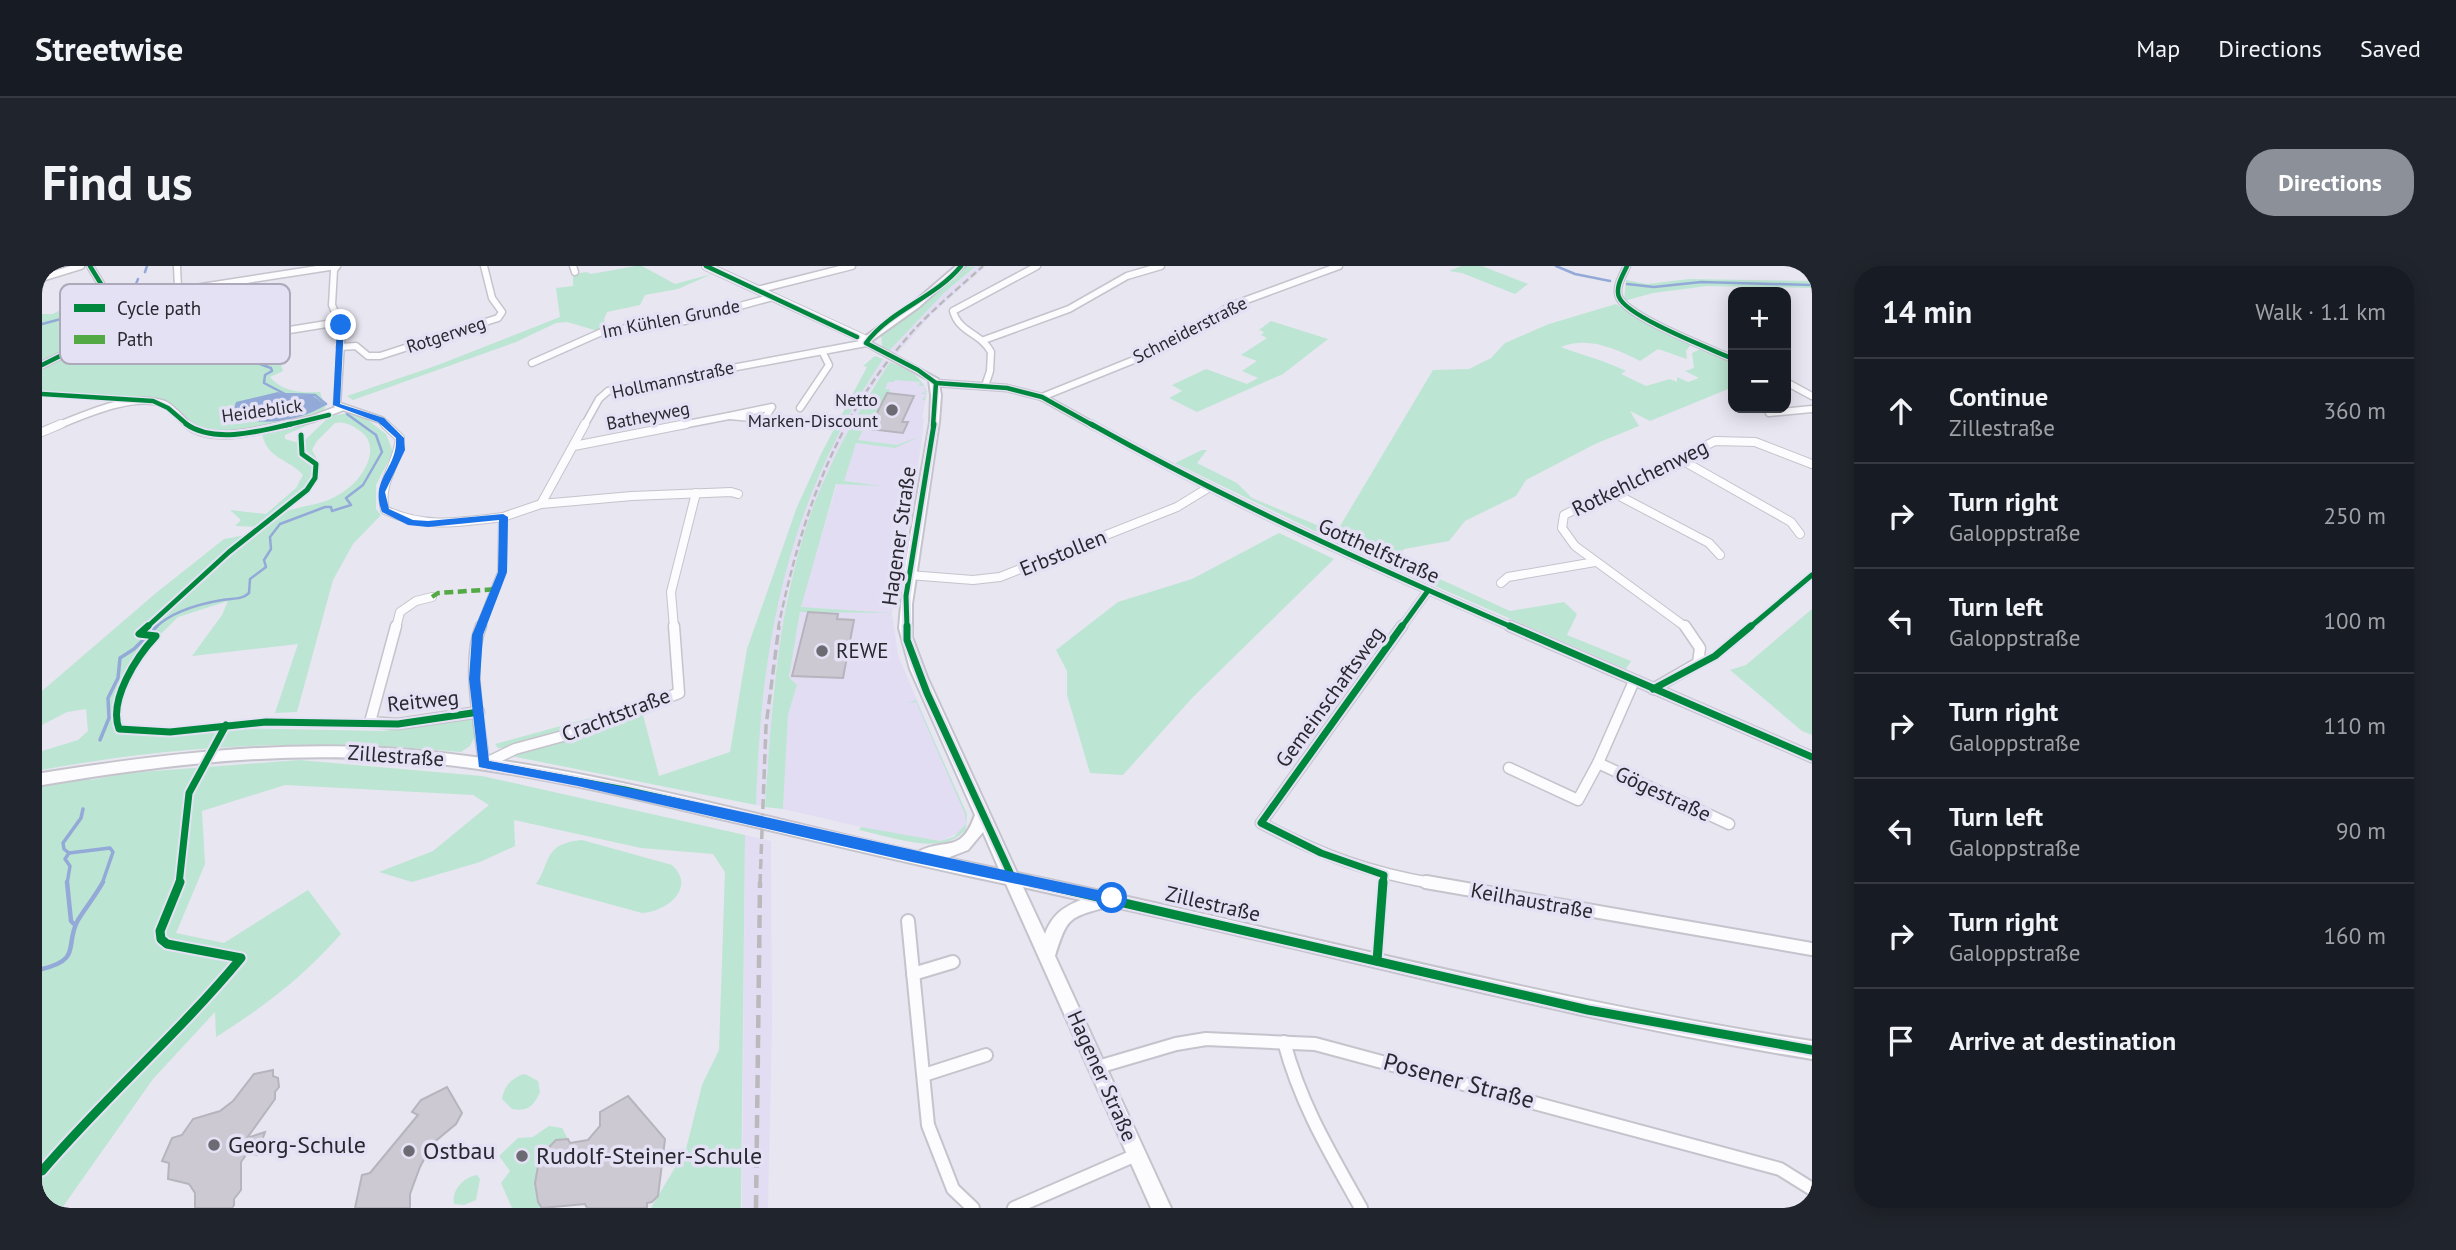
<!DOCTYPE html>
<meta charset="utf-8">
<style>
:root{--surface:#171b24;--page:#20242c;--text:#f1f3f6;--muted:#9ea1a6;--line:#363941;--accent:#8c9099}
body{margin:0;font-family:"PT Sans",sans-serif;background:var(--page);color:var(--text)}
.controls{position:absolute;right:21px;top:21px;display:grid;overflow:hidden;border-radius:14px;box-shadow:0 4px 18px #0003}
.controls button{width:63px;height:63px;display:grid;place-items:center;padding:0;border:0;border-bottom:2px solid var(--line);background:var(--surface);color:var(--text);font:35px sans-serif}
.stop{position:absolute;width:21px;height:21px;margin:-16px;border:5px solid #1a73e8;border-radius:50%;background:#fff}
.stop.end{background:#1a73e8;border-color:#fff;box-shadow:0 2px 7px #0008}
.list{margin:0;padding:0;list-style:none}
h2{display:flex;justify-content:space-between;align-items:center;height:91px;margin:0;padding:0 28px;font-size:30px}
h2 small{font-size:23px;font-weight:400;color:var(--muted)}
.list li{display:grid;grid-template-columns:46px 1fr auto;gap:21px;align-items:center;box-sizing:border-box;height:105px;padding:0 28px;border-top:2px solid var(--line)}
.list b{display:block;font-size:26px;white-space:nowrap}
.list p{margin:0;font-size:23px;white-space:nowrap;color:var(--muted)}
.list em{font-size:23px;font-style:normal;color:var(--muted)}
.icon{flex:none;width:38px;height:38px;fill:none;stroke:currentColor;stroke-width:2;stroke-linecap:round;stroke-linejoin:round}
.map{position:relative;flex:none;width:1770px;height:942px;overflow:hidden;border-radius:28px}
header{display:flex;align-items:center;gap:42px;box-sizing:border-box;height:98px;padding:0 35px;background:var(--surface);border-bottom:2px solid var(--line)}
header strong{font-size:33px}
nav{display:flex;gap:38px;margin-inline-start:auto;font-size:24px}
.intro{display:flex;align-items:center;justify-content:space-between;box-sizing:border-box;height:168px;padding:0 42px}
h1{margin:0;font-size:49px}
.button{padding:18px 32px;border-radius:28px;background:var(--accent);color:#fff;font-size:24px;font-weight:700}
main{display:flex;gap:42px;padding:0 42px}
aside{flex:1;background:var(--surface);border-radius:28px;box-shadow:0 4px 18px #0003}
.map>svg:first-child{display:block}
</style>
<header>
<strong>Streetwise</strong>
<nav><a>Map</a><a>Directions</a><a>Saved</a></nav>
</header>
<div class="intro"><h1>Find us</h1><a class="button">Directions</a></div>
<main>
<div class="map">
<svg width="1770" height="942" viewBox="0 0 1770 942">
<rect width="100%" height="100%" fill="#e8e6f1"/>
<g fill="#e2ddf2">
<polygon points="930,0 944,0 890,48 854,89 846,86 903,26 933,2"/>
<polygon points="841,93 848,96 828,125 783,211 754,296 746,327 731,427 723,541 714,539 716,478 726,390 737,326 749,284 773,215 794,171 819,126"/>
<polygon points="846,112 882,117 885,127 880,152 882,153 879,180 850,347 856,389 923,548 924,558 917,567 898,575 841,566 741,543 746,449 755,419 747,411 761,331 795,218"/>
<polygon points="703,569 729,575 730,759 726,942 700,942"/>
</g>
<g fill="#bde5d3">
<polygon points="594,0 600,0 633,18 670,8 636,23 603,29 598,39 565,46 562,53 565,63 556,65 525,56 514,57 474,76 311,134 305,130 396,99 518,51 514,22 531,20 531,8 545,6 549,8"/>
<polygon points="924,0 933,1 903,26 846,86 840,81 839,66 883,37 921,5"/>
<polygon points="1419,0 1440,0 1486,18 1473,28 1420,7 1407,5"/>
<polygon points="1647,13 1770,15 1770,22 1665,20 1611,27 1582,35 1584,14 1605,18"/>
<path d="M54 23 70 44 66 61 45 77 60 73 105 78 143 66 209 62 212 69H218L211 81H233L241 105 228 111C240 126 260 127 278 126L281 135 285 137 280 148 198 166 156 165 134 145 105 134 0 126V48H11Z"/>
<path d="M1574 38 1598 53 1650 77 1644 85 1645 93 1616 83 1598 95C1574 83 1546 70 1519 81 1542 90 1562 94 1584 105L1579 108 1604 120 1628 113 1635 116V111L1646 116 1657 112 1643 105 1652 102 1650 87 1660 82 1691 96V121L1608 155 1588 145 1597 160 1553 178 1484 214 1474 230 1423 255 1407 275 1362 283 1354 293 1468 345 1522 336 1535 348 1525 369 1589 395 1584 403 1326 291 1133 197 1160 184H1165L1155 197 1195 217 1210 232 1294 267 1391 104 1427 103 1449 92 1463 77 1507 58Z"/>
<polygon points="1229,55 1286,73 1241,108 1155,146 1127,132 1140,125 1130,119 1164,103 1205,118 1216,112 1200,105 1215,95 1199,89 1225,72 1219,69 1222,66 1217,64"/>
<path d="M833 90 841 93C746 234 719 372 714 539L464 489 599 441 617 510 688 486 705 383 755 241 780 186 825 101 821 100Z"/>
<path d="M848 96C865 103 888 113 883 134H880L884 129 879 127 885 126 882 120H877L878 116 853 114 852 116H846L843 123H848L847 127 833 151 826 154 816 174 855 179 879 170 853 182 814 177 802 215 840 220 794 218 759 341 848 347 851 334 847 351V347L758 346 747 411 755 419 746 449 741 543 723 541C730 438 736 334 773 236 792 187 819 140 848 96Z"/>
<path d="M307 147 318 148 344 168 351 186 334 219V243L339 249 311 278 291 314 255 446 233 447 256 378 150 390 180 349 186 335 136 351 119 368 100 366C136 326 181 292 224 261 230 256 238 247 245 245 267 238 285 239 305 223 322 211 340 180 318 165 310 159 303 155 293 157L275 175 270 184 277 197 263 187 262 175 288 150Z"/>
<path d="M280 153 243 169V173L257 177 258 189 272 197C275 226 240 245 220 261L193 260 199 254 188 244 224 248 254 222 261 209C248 193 223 193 220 166Z"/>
<polygon points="1237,267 1292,293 1151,431 1081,509 1048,507 1025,429 1025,405 1014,384 1076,336 1150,313"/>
<path d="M210 268 105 356 94 369 110 372C83 402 78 414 71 454V461L76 465C106 475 145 464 177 467L174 473H179L187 462 341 465 429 453 434 468 428 480 419 486C278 472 139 478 0 504V485L36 474 46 465 44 443 25 446 0 459V425L114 327 182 273Z"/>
<polygon points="1770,343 1770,469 1760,465 1688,404 1704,399"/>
<path d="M874 434 925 548 924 563C901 592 848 570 817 564L819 561 898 575 912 571 924 558 923 548 874 436 866 437Z"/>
<path d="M577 444V448C542 459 492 484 456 482L453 478Z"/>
<path d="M257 494 440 510 703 569 699 942H609L644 883 660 819 677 784 683 606 671 588 599 582 472 554 473 580 438 596 370 616 337 606 391 585 447 539 431 529 243 519 160 545 163 598 134 667 182 677 266 624 299 668C259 713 224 739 174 771L173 746 111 813 20 942H0V520L46 510 49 514 86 507Z"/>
<path d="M540 574 630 599C655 622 624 646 600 647L494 618C509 597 501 577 540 574Z"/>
<path d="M483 808 496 815 498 826C492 840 485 846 470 843L460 833C462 820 470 811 483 808Z"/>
<path d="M507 860 520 862 526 873 514 874C496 891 485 921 500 942H470L459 917 468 905 457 890 476 872 491 871Z"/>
<path d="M435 909 438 913 434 934 422 939 412 938C409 924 422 911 435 909Z"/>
</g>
<path fill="#93aad8" d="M236 126 244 129 271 130 284 139C260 153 232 159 205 154L202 146 192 142 194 136Z"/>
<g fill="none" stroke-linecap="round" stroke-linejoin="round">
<g stroke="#93aad8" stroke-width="2.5">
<polyline points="1514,0 1533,8 1568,15"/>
<polyline points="103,6 105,0"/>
<polyline points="1585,18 1612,21 1659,16 1770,19"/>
<polyline points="82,41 86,38 96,13"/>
<polyline points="0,58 64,41 65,48 50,67 52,69"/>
<polyline points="51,76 49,80 75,84 82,91 136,75 163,77 169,86 210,91 212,96 229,102 230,105 223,109 222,117 243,128 273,129 284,138"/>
<path d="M113 362C130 345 157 338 180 334 190 332 200 334 207 327L208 313 224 301 222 294 229 283 228 271 238 258 283 241H289L290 245 309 239 304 232 321 219 340 186 334 169 305 148"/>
</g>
<g stroke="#93aad8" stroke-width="3.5">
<polyline points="58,474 67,452 66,432 76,412 78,392 92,383 115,360"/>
<polyline points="41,543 39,552 21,577 22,583 27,587 68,582 71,586 60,618"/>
<polyline points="25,618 28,600 23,593 27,587"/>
</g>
<g stroke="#93aad8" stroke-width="4.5">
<polyline points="25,616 29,655 33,659"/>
<path d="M0 703C41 693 22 679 36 654 44 641 54 629 61 616"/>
</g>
</g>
<g fill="#ccc9d2" stroke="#b6b4bc" stroke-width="2">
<polygon points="845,127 872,130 860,156 866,156 861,167 827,163"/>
<polygon points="766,346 796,348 795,353 812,354 801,412 750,410"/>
<polygon points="231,804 231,810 236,812 237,821 233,826 233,833 205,872 223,866 215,889 206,886 199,896 199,924 192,933 192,939 190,942 153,942 153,927 147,918 126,913 127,897 120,895 130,872 140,869 151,853 178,845 191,835 212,808"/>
<polygon points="405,821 420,847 414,858 390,878 378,901 368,928 368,942 313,942 320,909 328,907 376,849 370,846 379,834"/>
<polygon points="586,830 623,873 616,930 610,936 605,937 605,942 545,942 543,938 500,942 496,936 493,917 496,900 506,882 514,874 526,873 528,877 546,874 558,860 558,846"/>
</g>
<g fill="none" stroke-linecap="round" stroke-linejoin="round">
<defs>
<g id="minor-far3">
<polyline points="135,0 136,22 140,24 294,0"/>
<polyline points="295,0 292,4 290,39 300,63 295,139 339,154 345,160"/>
<polyline points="531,0 533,6"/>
<path d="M1585 0C1581 9 1573 21 1577 31 1585 51 1669 83 1691 93"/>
<polyline points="0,12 39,0"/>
<polyline points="715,24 810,0"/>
<polyline points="148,65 211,61 229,67 297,56"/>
<polyline points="942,74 1027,43 1085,10 1119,0"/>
<polyline points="298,81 314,80 326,90 338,90 456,52 460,46 450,32 442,0"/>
<polyline points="490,97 562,65 643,55 731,31"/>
<polyline points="0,99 52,73 71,60 75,44 48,0"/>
<polyline points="1744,116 1770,130"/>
<polyline points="894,117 965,122 1000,131 1052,160"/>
<path d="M943 120 948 105 949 86C939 67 917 67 911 45L995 0"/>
<polyline points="1000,131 1119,83 1188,40 1297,0"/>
<polygon points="730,141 722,153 687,150"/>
<polyline points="758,142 787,99 780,85"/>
<polyline points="1727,147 1770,143"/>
<path d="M15 160C42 149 93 126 122 138 132 143 139 153 147 160"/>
<polyline points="238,160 270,153 299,142"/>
<polyline points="542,160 557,133 566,125 824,77"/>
<polyline points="635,160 687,150"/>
</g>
<g id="minor-far2">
<path d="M145 158C169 179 218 164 247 158"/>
<path d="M343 158 358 172C356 198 336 217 343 244 382 263 420 256 461 251L460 306 438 362"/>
<path d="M1049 158C1186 235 1328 299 1472 362"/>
<polyline points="0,166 19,158"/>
<polyline points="532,180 644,158"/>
<polyline points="1636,192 1749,256 1758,268"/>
<polyline points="1568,225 1667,277 1678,289"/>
<polyline points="499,238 590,230 689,226 696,228"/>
<polyline points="461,251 499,238 543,158"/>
<polyline points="867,309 931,314 958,311 1135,241 1166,222"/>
<polyline points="1459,317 1466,311 1553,296"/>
<polyline points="354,362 358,346 374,335 390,331"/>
<polyline points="632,362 629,326 654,227"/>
<polyline points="1359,362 1385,326"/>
<polyline points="1645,362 1533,280 1520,262 1522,249 1673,175 1713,176 1770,198"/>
</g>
<g id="minor-far1">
<polyline points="354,360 328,456 356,458 437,446"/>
<path d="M439 360C424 397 438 459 442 498L473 483 543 464 637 427 632 360"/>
<path d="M1360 360 1219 557C1281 590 1325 606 1394 618"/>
<polyline points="1468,360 1770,491"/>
<polyline points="1611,423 1656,397 1658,382 1643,360"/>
<polyline points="1556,497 1687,558"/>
<polyline points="1467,502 1536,534 1556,497 1592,415"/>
</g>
<g id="minor">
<polyline points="1384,616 1770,683"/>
<polyline points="866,655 886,859 911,923 931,942"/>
<polyline points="871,708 911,696"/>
<path d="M1242 776C1259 839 1287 885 1319 942"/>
<polyline points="1056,801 1134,778 1164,773 1273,778 1738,903 1770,923"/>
<polyline points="882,809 944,789"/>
<polyline points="972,942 1094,889"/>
</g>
<polyline id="tertiary" points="664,0 824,74"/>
<path id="secondary" d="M914 0H923L877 41 828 76 896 113 899 129 897 156 870 338V371L885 411 975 607C1240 662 1502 734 1770 775V793C1533 755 1302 691 1068 640 1027 652 1026 649 1013 690L1129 942H1109L964 618C865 597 768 573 670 551 562 525 453 500 342 493 227 486 113 500 0 519V507C113 489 227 475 342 482 523 493 700 547 876 586 903 571 919 589 933 549L868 403 857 362 862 306 888 156 889 129 887 114 820 77 821 72 871 37ZM941 566 957 603 905 592 926 584ZM981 621 1039 634C1021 641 1010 649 1003 668Z"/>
</defs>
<use href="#minor-far3" stroke="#c5c3cc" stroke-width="9"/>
<use href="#minor-far2" stroke="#c5c3cc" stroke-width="10"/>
<use href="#minor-far1" stroke="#c5c3cc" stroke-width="13"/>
<use href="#minor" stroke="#c5c3cc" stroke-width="16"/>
<use href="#tertiary" stroke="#c5c3cc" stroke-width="10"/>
<use href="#secondary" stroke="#c5c3cc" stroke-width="4"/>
<use href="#minor-far3" stroke="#fcfbfd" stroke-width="6"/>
<use href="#minor-far2" stroke="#fcfbfd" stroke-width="8"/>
<use href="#minor-far1" stroke="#fcfbfd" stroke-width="10"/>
<use href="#minor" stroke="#fcfbfd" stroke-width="12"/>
<use href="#tertiary" stroke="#fcfbfd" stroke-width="8"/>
<use href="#secondary" fill="#fcfbfd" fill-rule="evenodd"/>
<path stroke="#bababc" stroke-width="2.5" stroke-dasharray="7 3.5" stroke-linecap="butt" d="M736 362C760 250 792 152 871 65 892 42 918 21 941 0"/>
<polyline stroke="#bababc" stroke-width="3.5" stroke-dasharray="10 5" stroke-linecap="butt" points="718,618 724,460 737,360"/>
<polyline stroke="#bababc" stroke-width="4.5" stroke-dasharray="13 7" stroke-linecap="butt" points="714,942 718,616"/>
<polyline stroke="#53aa45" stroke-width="4.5" stroke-dasharray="9 4.5" stroke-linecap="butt" points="390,331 396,327 456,323"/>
<defs>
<g id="cycleway-far3">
<polyline points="664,0 815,71"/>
<path d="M1585 0C1581 9 1573 21 1577 31 1585 51 1669 83 1691 93"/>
<polyline points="0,99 52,73 71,60 75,44 48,0"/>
<polyline points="894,117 965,122 1000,131 1052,160"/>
<polyline points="0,128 111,135 126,142 147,160"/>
<polyline points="241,160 287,149"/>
<path d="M891 160 894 117 876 104 824 77C848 44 893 32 919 0"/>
</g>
<g id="cycleway-far2">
<path d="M144 158C172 178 219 165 249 158"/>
<path d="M1049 158C1186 235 1328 299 1472 362"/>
<polyline points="104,362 187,286 265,224 273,212 274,198 260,188 259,169"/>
<polyline points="865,362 864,330 892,158"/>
<polyline points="1359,362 1385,326"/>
<polyline points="1707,362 1770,309"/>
</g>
<g id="cycleway-far1">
<path d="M106 360 97 368 114 370C95 390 66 434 77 463L128 466 224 456 356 458 437 446 442 498 583 524 1000 618"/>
<polyline points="865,360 865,374 885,427 970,611"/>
<polyline points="1468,360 1770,491"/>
<polyline points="1611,423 1673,390 1709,360"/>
<polyline points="137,618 147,527 184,459"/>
<polyline points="1341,618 1342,609 1279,587 1219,557 1360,360"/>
</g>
<g id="cycleway">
<polyline points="991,616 1546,744 1770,784"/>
<polyline points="1335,695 1341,616"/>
<path d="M0 905C63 831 137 767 199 692L125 678 119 673 118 665 138 616"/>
</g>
</defs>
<use href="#cycleway-far3" stroke="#e5e1f5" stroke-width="7"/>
<use href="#cycleway-far2" stroke="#e5e1f5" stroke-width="9"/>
<use href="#cycleway-far1" stroke="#e5e1f5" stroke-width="11"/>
<use href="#cycleway" stroke="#e5e1f5" stroke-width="13"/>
<use href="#cycleway-far3" stroke="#00873e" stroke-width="4.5"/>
<use href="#cycleway-far2" stroke="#00873e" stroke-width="5"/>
<use href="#cycleway-far1" stroke="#00873e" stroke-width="7"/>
<use href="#cycleway" stroke="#00873e" stroke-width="9"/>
</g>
<path fill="#1a73e8" d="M299 57 302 59 298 138 342 152 362 172 363 184 343 226 347 243 371 254 386 255 461 248 466 251 465 306 441 369 438 413 447 495C656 532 862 584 1070 627L1077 632 1075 636 1070 638 870 596 536 520 437 501 427 413 430 369 456 306 457 254 386 261 366 259 340 246C327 213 356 203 354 172L336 156 291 139 295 59Z"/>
<g fill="#6c6a73" stroke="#e5e1f5" stroke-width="2.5">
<circle cx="850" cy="144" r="7"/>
<circle cx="780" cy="385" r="7"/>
<circle cx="172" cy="879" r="7"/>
<circle cx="367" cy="885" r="7"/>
<circle cx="480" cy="890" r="7"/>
</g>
<g text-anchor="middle" stroke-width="7" stroke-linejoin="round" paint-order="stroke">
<g font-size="18" fill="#29272f" stroke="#e5e1f5">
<text transform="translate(629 53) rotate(-11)" y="6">Im Kühlen Grunde</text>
<text transform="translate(1148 64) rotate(-27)" y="6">Schneiderstraße</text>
<text transform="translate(404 69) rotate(-18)" y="6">Rotgerweg</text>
<text transform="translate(631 114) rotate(-12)" y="6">Hollmannstraße</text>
<text transform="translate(220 145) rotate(-8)" y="6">Heideblick</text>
<text transform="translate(606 150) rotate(-11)" y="6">Batheyweg</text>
</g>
<g font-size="18" fill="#29272f" stroke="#e5e1f5" text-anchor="end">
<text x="836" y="140">Netto<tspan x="836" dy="21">Marken-Discount</tspan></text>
</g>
<g font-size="21" fill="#29272f" stroke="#e5e1f5">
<text transform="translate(1598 212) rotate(-26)" y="7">Rotkehlchenweg</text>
<text transform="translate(857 270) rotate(-82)" y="7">Hagener Straße</text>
<text transform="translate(1337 285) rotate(24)" y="7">Gotthelfstraße</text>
<text transform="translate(1021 287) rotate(-22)" y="7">Erbstollen</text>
<text transform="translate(1288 431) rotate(-54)" y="7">Gemeinschaftsweg</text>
<text transform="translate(381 435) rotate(-6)" y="7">Reitweg</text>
<text transform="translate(574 449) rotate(-21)" y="7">Crachtstraße</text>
<text transform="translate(354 490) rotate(4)" y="7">Zillestraße</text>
<text transform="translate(1621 528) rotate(25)" y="7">Gögestraße</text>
<text transform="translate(1490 635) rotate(10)" y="7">Keilhaustraße</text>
<text transform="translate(1171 638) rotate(13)" y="7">Zillestraße</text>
<text transform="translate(1060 810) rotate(66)" y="7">Hagener Straße</text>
</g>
<g font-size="21" fill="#29272f" stroke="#e5e1f5" text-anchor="start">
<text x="794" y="392">REWE</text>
</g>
<g font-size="24" fill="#29272f" stroke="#e5e1f5">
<text transform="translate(1417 815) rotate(15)" y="8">Posener Straße</text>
</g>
<g font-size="24" fill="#29272f" stroke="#e5e1f5" text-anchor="start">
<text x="186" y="887">Georg-Schule</text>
<text x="381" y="893">Ostbau</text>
<text x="494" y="898">Rudolf-Steiner-Schule</text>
</g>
</g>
<rect x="18" y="18" width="230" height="80" rx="10" fill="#e5e1f5" stroke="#ada9ba" stroke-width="2"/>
<rect x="32" y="38" width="31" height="8" fill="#00873e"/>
<rect x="32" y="69" width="31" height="9" fill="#53aa45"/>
<g font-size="19" fill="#29272f">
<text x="75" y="49">Cycle path</text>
<text x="75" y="80">Path</text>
</g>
</svg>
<div class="controls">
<button>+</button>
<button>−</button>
</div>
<div class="stop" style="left:1070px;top:632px"></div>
<div class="stop end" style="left:299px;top:59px"></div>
</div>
<aside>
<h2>14 min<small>Walk · 1.1 km</small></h2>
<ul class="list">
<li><svg class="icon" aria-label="ahead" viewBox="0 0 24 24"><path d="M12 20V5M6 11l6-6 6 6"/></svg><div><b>Continue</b><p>Zillestraße</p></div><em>360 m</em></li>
<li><svg class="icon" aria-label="right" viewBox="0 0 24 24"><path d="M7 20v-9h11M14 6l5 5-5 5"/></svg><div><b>Turn right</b><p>Galoppstraße</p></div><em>250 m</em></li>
<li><svg class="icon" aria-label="left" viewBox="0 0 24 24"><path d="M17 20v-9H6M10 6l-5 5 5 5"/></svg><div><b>Turn left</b><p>Galoppstraße</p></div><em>100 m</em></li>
<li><svg class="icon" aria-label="right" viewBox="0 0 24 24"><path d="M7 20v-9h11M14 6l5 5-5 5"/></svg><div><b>Turn right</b><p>Galoppstraße</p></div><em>110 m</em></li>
<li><svg class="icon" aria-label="left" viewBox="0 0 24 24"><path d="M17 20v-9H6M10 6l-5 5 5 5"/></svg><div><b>Turn left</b><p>Galoppstraße</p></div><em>90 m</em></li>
<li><svg class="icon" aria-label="right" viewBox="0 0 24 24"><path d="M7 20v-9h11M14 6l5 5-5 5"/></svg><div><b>Turn right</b><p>Galoppstraße</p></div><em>160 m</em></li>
<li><svg class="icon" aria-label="arrive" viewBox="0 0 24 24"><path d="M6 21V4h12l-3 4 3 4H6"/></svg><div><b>Arrive at destination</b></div></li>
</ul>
</aside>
</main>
